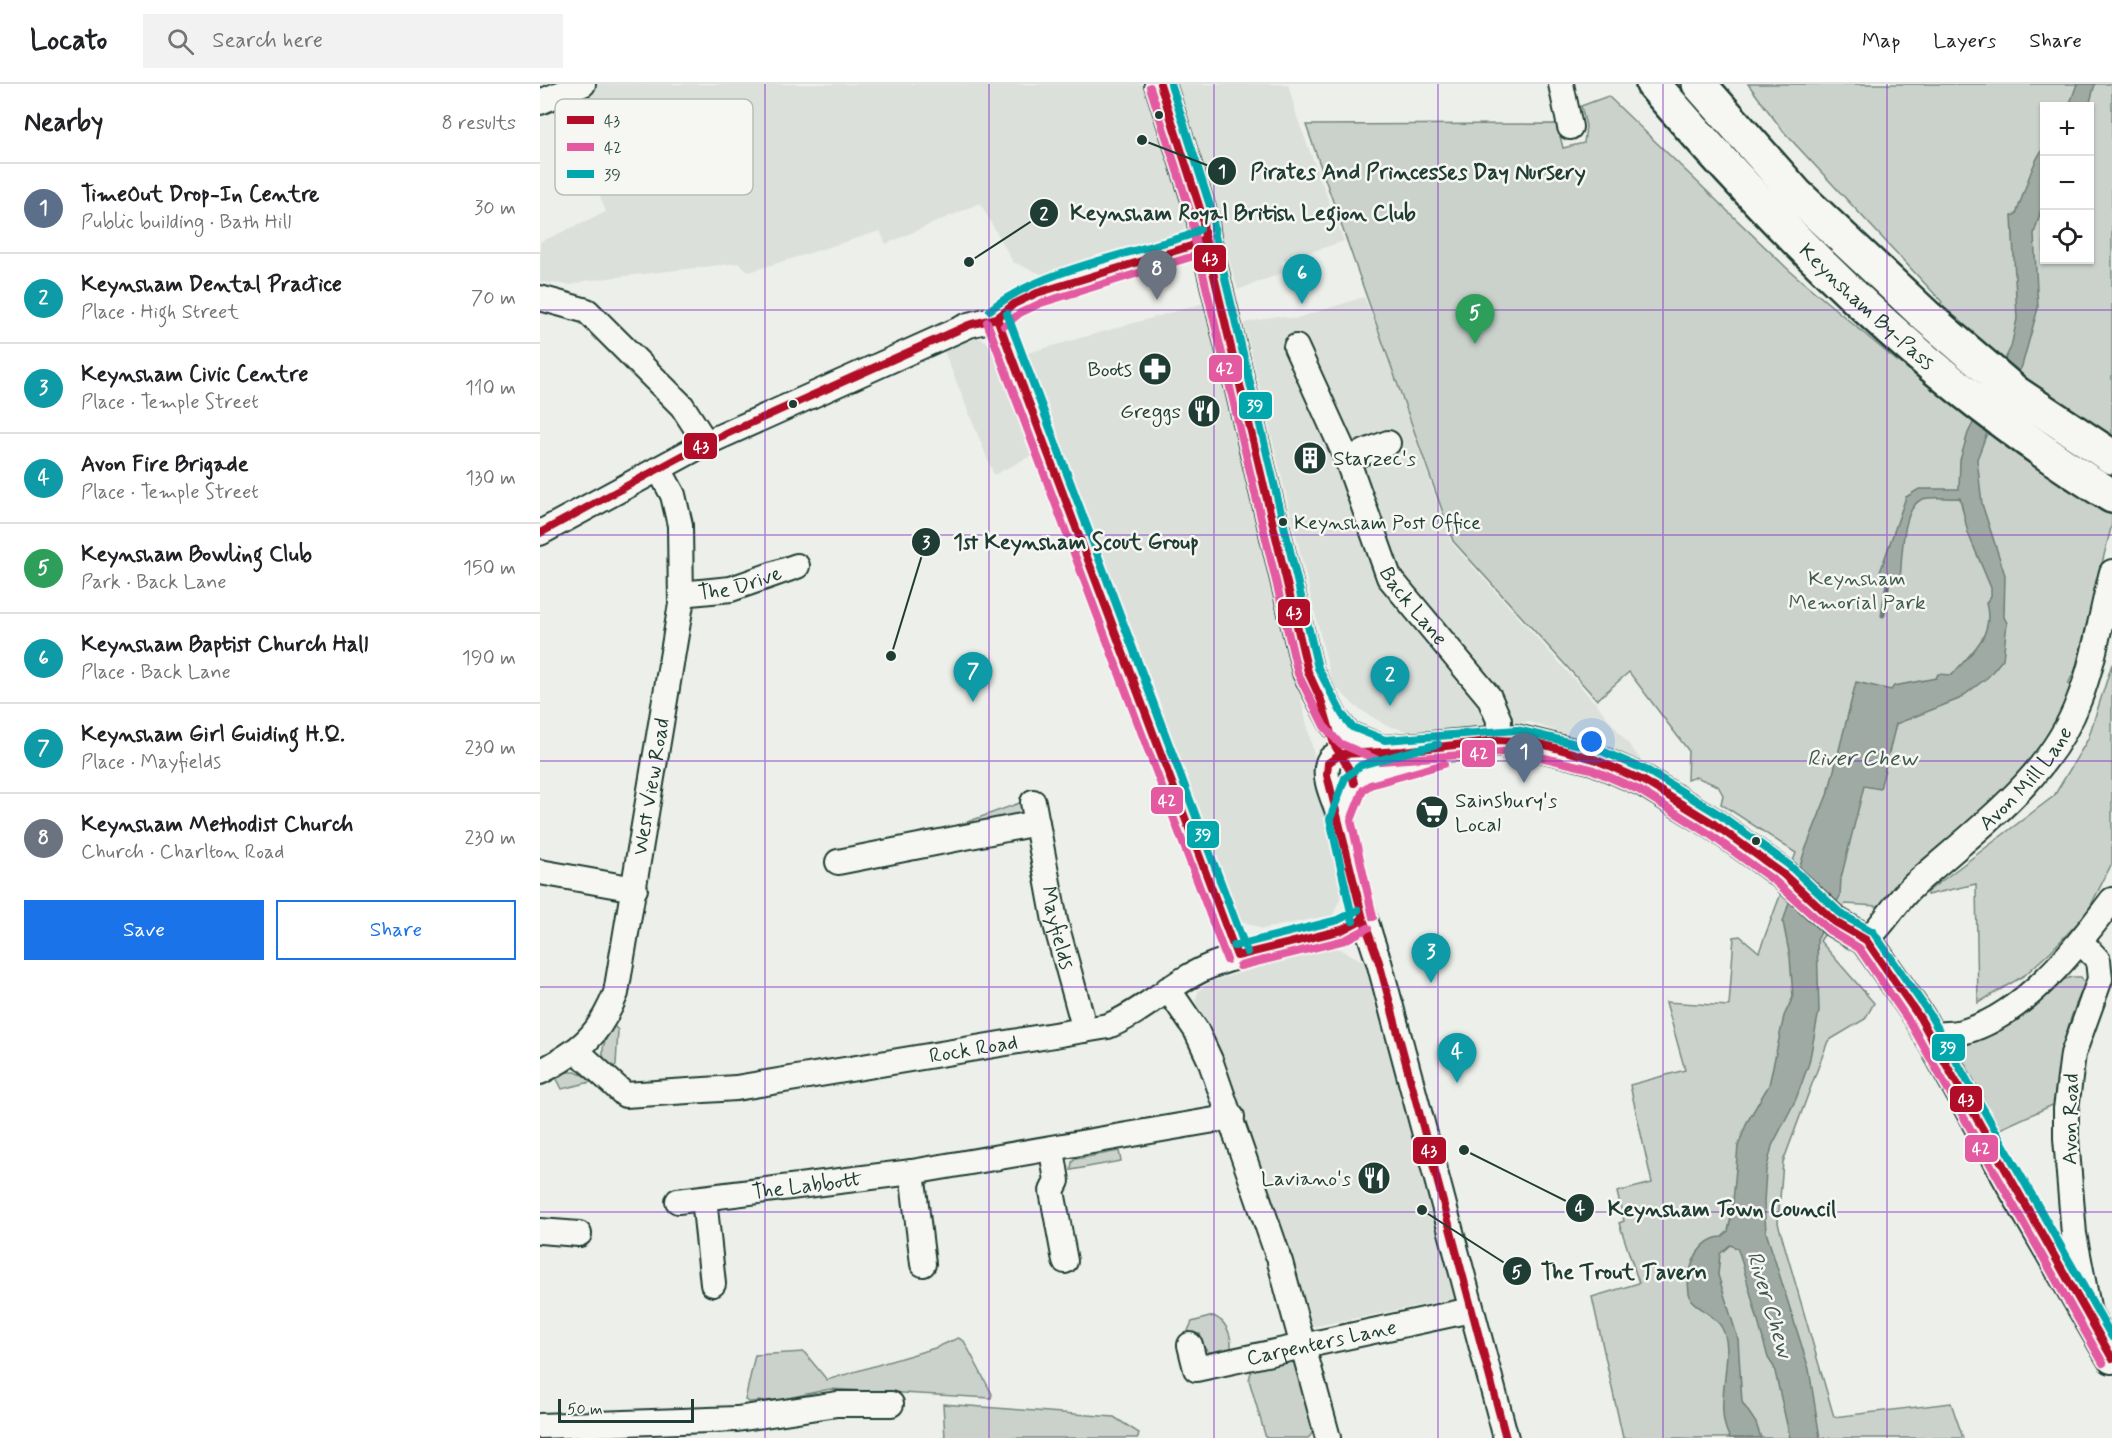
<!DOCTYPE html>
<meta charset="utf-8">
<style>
:root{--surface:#fff;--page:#f2f2f2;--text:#202124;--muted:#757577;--line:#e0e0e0;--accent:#1a73e8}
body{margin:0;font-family:Mynerve,sans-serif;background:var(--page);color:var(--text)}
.controls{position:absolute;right:18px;top:18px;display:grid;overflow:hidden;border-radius:0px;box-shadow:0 2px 4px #0004}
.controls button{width:54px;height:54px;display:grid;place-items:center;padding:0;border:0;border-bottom:2px solid var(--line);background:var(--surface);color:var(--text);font:30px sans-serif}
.scale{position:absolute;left:18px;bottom:15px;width:136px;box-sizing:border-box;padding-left:6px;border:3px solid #1f3d34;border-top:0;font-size:16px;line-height:21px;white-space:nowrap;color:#1f3d34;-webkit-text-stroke:4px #f6f6f2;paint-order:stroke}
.you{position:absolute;left:1052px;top:658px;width:21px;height:21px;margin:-15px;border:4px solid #fff;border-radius:50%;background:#1a73e8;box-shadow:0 0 0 9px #1a73e833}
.badge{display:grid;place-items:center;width:39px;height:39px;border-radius:50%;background:var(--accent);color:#fff;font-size:20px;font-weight:700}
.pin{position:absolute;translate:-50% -50px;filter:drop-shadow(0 2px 3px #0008)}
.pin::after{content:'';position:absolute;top:32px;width:21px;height:18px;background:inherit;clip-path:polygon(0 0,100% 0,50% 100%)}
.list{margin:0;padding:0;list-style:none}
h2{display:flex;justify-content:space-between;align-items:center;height:78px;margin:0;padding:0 24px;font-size:26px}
h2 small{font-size:20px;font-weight:400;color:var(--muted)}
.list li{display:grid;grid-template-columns:39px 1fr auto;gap:18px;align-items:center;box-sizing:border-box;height:90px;padding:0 24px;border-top:2px solid var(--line)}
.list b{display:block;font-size:22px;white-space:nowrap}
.list p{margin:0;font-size:20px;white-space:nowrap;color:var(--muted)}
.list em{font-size:20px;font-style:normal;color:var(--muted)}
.actions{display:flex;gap:12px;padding:18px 24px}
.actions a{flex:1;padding:14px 0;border:2px solid var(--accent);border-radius:0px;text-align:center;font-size:21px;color:var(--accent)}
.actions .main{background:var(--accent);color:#fff}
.icon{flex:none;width:33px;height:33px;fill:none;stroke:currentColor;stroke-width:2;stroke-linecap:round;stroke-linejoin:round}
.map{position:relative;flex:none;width:1572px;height:1354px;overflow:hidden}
header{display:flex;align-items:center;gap:36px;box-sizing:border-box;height:84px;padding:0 30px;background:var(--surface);border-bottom:2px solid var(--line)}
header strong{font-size:28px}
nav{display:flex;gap:33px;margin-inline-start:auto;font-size:21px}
.search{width:420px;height:54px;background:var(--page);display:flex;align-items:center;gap:15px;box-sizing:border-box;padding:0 21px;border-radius:0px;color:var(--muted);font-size:22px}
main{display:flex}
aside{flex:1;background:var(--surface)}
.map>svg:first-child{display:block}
</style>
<header>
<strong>Locato</strong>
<div class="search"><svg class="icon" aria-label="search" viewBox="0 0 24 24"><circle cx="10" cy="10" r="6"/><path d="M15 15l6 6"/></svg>Search here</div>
<nav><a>Map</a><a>Layers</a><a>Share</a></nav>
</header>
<main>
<aside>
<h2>Nearby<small>8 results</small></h2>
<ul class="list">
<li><span class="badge" style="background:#5c6f8a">1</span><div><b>TimeOut Drop-In Centre</b><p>Public building · Bath Hill</p></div><em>30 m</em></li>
<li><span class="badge" style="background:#0f9aa8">2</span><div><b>Keynsham Dental Practice</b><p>Place · High Street</p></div><em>70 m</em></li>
<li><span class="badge" style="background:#0f9aa8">3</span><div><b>Keynsham Civic Centre</b><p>Place · Temple Street</p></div><em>110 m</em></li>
<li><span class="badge" style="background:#0f9aa8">4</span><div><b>Avon Fire Brigade</b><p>Place · Temple Street</p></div><em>130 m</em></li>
<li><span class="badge" style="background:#2e9e5b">5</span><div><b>Keynsham Bowling Club</b><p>Park · Back Lane</p></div><em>150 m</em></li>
<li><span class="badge" style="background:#0f9aa8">6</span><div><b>Keynsham Baptist Church Hall</b><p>Place · Back Lane</p></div><em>190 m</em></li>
<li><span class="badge" style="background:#0f9aa8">7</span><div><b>Keynsham Girl Guiding H.Q.</b><p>Place · Mayfields</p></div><em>230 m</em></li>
<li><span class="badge" style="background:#6b7280">8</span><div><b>Keynsham Methodist Church</b><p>Church · Charlton Road</p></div><em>230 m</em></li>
</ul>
<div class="actions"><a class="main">Save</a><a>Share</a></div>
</aside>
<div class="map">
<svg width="1572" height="1354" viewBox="0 0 1572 1354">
<rect width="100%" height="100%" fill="#edefea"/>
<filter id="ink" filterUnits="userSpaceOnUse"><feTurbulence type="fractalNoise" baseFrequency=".0167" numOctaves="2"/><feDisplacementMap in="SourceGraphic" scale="12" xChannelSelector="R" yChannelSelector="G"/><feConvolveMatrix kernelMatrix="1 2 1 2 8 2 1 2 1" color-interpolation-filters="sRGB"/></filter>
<g filter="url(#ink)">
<g fill="#dce0db">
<polygon points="59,0 611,0 648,132 644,146 636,158 508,193 473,178 440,119 346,160 340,147 209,188 198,179 43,197 32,201 0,198 0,158 66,128 23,16"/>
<polygon points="638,0 748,0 757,33 804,157 741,178 745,188 698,206"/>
<polygon points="824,213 843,259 911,458 1059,623 1102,677 990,638 877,650 845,641 815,622 792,599 704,239 737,232 754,235"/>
<polygon points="668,218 805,803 793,831 722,845 693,833 484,270"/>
<polygon points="434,252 446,257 450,263 497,369 454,391 402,262 424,253"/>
<polygon points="794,862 827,879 919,1210 915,1215 765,1244 700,1022 680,968 655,917 659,906 672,897"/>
</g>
<g fill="#cbd2cc" stroke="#758880" stroke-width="1.5" fill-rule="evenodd">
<path d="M1208 0H1572V440L1535 586 1528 600 1532 605 1516 645 1489 688 1338 822 1305 820 1280 857 1334 919 1325 935 1288 957 1243 1078 1238 1139 1294 1333 1411 1319 1423 1354H1083L1052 1213 1099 1199 1079 1139 1084 1137 1077 1108 1112 1099 1090 1001 1145 986 1126 918 1189 922 1194 853 1200 852 1219 868 1256 769 1181 720 1183 711 1178 702 1156 693 1147 696 1148 666 1089 588 1057 616 913 457 766 41 1017 40 1023 64 1044 59 1046 42 1041 22 1068 12 1250 187 1358 278 1402 218 1243 47ZM1504 22H1550V176H1504Z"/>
<polygon points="1572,580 1572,779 1547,829 1511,867 1485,891 1438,919 1436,800 1387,811 1387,808 1514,712 1548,655"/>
<polygon points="485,717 485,732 394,750"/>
<path d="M1532 893H1541L1545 900C1525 941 1519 974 1517 1019L1460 1045 1422 974 1421 966 1428 956 1516 898Z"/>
<path d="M73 941 78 946 76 981 69 987C58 969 63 959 73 941Z"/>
<polygon points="23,988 36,988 55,997 22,1005 16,993"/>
<polygon points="579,1067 581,1077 531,1086 532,1078 536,1075"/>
<path d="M673 1232C687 1237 692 1252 691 1266L669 1268 664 1264 660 1250 651 1252 647 1249 652 1238Z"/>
<polygon points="418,1254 424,1257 452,1310 451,1314 290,1305 239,1316 209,1318 205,1316 215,1271 264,1268 287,1296 395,1264"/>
<polygon points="747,1276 754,1279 758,1286 773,1339 773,1349 768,1354 726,1354 709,1296 712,1284"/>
<polygon points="403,1320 574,1333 599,1349 598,1354 405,1354"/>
</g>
<g fill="#9faaa4" stroke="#6c7e77" stroke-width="1.5">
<polygon points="1537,0 1555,0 1549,22 1529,22"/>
<path d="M1504 64V116L1494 150 1498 224 1482 282 1447 349 1437 375 1442 420 1465 491 1464 533 1467 539 1463 575 1448 593 1419 615 1356 640 1340 705 1324 702 1301 794 1300 812 1277 856 1279 927 1269 979 1256 1015 1232 1062 1226 1087 1224 1118 1226 1148 1269 1285 1280 1354H1250L1234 1283 1228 1274 1200 1171 1197 1164 1190 1161 1180 1170 1178 1191 1198 1255 1202 1318 1216 1339 1221 1354H1190C1171 1322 1197 1271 1182 1244 1176 1232 1160 1226 1151 1216 1142 1194 1156 1154 1182 1153L1188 1147 1192 1129 1198 1062 1207 1038 1229 1001 1244 932 1253 913 1250 873 1243 838 1264 769 1289 706 1316 598 1351 606 1354 602 1396 594 1398 590 1412 591C1431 568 1455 552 1446 519L1451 512V504L1428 449 1420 414C1410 415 1392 412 1383 415 1361 422 1362 477 1360 497L1341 494 1339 491 1366 413 1379 405H1419L1420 376 1428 349 1471 263 1477 235 1472 132 1476 130C1483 113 1493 75 1504 64Z"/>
</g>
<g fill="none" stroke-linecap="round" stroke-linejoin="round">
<polyline stroke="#6c7e77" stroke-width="5" points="1343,531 1349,491"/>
<defs>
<g id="minor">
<polyline points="1021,0 1030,43"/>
<polyline points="0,18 43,0"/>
<polyline points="0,214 47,227 142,322 166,359"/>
<polyline points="457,234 697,872"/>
<path id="s1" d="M756 263 807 375 849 493 949 613 959 636 958 656"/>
<polyline points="807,375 848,359"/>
<polyline points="0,449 166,359 429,241 457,234 474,220 497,209 651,162 665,154"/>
<path id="s2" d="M141 510 191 505 257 482"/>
<path d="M839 667C826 668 793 664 788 679 782 696 797 721 801 737 813 785 822 832 839 878L966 1354"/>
<path id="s3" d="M493 718 515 837 545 946"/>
<polyline points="800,735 814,699 825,691 891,672"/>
<polyline points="298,778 497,739"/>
<polyline points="0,788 95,805"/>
<path id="s4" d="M1326 856C1345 840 1355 818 1374 801 1434 747 1510 695 1539 616 1555 576 1561 530 1572 488"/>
<polyline points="1541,858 1558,876 1560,895 1533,970 1526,1025 1526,1054 1534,1150 1549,1228"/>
<polyline points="628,905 656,946 670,976 737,1169"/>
<path d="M1389 951C1401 950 1415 951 1426 947 1485 930 1537 863 1572 816"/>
<path id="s5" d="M37 967 85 1011 196 1004 568 942C605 927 633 897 670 882 720 862 775 860 823 835"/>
<path id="s6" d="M0 988C40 967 59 952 76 909L141 520 140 441 133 411 119 385"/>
<polyline points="512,1066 517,1097 512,1107 525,1177"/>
<polyline points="372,1088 383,1180"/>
<polyline points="164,1114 173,1200"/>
<path id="s7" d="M138 1117 372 1088 692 1033"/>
<polyline points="0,1147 39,1150"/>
<polyline points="740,1178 788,1354"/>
<path id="s8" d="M650 1261 656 1285 931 1226"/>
<polyline points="0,1342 197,1335 297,1320 351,1320"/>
</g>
<polyline id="major" points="620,0 662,131 665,154 768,588 793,636 806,652 843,667 976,656 1054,675 1104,697 1174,740 1243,790 1295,838 1326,856 1380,934 1476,1108 1572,1274"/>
<g id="highway">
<path id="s9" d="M1113 0C1248 156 1395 304 1572 412"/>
<polyline points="1159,0 1256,110 1387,233 1476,309 1572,373"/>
</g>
</defs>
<use href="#minor" stroke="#1f3d34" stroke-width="28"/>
<use href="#major" stroke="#1f3d34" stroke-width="34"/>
<use href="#highway" stroke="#1f3d34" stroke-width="38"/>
<use href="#minor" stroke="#f6f6f2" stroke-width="24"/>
<use href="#major" stroke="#f6f6f2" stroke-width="30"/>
<use href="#highway" stroke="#f6f6f2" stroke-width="33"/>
<defs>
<g id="bus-1">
<polyline points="620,0 662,131 665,154 768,588 781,616 794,660 812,690 814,699"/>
<polyline points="457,234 697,872 802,846 823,835"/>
<polyline points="0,449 166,359 429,241 457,234 474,220 497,209 651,162 665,154"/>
<polyline points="966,1354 839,878 823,835 787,691 788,679 801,670 863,667 958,656 994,658 1054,675 1104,697 1174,740 1243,790 1295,838 1326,856 1380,934 1572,1274"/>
</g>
<g id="bus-2">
<polyline points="610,3 652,133 655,156 758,590 784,642 799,659 840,677 975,667 1051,685 1099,706 1168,749 1236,798 1289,846 1319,864 1371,940 1563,1279"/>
<polyline points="447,238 687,876"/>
<polyline points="464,242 480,229 501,219 654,172 670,163"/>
<polyline points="833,833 811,736 823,706 830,701 904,680"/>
<polyline points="700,882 805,856 828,844"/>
</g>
<g id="bus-3">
<polyline points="631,0 672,128 675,152 778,584 802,630 812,643 845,656 977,646 1057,665 1108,687 1180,731 1249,781 1301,830 1333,848 1389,929 1572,1253"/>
<path d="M450 226C496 188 588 170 647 152L660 145"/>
<polyline points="467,230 707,868"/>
<polyline points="813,837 790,735 805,694 821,681 898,660"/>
<polyline points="694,862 798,836 818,826"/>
</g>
</defs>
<use href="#bus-1" stroke="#f6f6f2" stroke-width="12"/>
<use href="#bus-2" stroke="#f6f6f2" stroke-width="12"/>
<use href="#bus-3" stroke="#f6f6f2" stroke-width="12"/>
<use href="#bus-1" stroke="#b10d28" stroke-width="8"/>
<use href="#bus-2" stroke="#e35aa1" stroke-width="8"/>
<use href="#bus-3" stroke="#00a8ad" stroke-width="8"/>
</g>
</g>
<path fill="none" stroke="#7b2cbf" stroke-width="1.5" stroke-opacity="0.55" d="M225 0V1354M449 0V1354M674 0V1354M898 0V1354M1123 0V1354M1347 0V1354M0 226H1572M0 451H1572M0 677H1572M0 903H1572M0 1128H1572"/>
<defs>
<symbol id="pharmacy-disc" viewBox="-11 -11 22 22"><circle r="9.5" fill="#1f3d34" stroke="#f6f6f2"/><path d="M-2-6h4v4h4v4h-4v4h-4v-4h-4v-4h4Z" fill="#fff"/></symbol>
<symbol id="restaurant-disc" viewBox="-11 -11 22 22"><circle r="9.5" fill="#1f3d34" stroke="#f6f6f2"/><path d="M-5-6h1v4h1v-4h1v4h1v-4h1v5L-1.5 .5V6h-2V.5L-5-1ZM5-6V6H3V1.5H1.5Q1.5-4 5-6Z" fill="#fff"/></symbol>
<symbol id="building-disc" viewBox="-11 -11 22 22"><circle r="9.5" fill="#1f3d34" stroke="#f6f6f2"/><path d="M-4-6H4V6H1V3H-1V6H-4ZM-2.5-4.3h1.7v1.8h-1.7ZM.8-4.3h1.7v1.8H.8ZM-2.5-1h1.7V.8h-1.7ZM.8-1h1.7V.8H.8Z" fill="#fff"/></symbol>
<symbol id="supermarket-disc" viewBox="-11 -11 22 22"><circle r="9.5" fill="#1f3d34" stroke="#f6f6f2"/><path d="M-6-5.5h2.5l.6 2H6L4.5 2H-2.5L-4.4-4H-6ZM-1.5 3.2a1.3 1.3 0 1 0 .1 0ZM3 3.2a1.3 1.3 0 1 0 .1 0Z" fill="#fff"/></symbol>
</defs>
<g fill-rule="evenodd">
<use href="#pharmacy-disc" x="596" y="266" width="38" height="38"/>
<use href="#restaurant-disc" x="645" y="308" width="38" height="38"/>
<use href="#building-disc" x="751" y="355" width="38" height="38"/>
<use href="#supermarket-disc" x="873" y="709" width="38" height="38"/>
<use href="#restaurant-disc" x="815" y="1075" width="38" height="38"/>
</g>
<g fill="#1f3d34" stroke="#f6f6f2" stroke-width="2">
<circle cx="619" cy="31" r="5"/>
<circle cx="253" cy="320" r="5"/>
<circle cx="743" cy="438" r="5"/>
<circle cx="1216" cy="757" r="5"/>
</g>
<g text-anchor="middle" stroke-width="5" stroke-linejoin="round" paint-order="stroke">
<g font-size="20" fill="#1f3d34" stroke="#f6f6f2" text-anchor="start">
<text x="754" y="445">Keynsham Post Office</text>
</g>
<g font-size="21" fill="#1f3d34" stroke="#f6f6f2">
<text dy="7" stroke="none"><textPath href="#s9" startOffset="309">Keynsham By-Pass</textPath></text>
<text dy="7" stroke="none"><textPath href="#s2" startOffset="60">The Drive</textPath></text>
<text dy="7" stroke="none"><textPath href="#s1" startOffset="286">Back Lane</textPath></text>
<text dy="7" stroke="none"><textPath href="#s4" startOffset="228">Avon Mill Lane</textPath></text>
<text dy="7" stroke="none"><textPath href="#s6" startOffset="322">West View Road</textPath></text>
<text dy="7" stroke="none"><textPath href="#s3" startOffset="128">Mayfields</textPath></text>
<text dy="7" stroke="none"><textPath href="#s5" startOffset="417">Rock Road</textPath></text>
<text transform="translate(1530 1035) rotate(-89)" y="7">Avon Road</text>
<text dy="7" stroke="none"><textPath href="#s7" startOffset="130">The Labbott</textPath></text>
<text dy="7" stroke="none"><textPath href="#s8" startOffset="153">Carpenters Lane</textPath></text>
</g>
<g font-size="21" fill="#1f3d34" stroke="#f6f6f2" text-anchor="end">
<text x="592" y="292">Boots</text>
<text x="641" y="334">Greggs</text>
<text x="793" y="381" text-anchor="start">Starzec's</text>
<text x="915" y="723" text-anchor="start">Sainsbury's<tspan x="915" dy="24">Local</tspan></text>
<text x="811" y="1101">Laviano's</text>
</g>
<g font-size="21" fill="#415b52" stroke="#f6f6f2">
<text x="1317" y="501">Keynsham<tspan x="1317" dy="24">Memorial Park</tspan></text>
</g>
<g font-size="22" font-style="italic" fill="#3f5850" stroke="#f6f6f2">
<text x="1322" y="681">River Chew</text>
<text transform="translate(1231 1220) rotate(73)" y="8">River Chew</text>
</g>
</g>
<rect x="15" y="15" width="198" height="96" rx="9" fill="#f6f6f2" stroke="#b6beb9" stroke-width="1.5"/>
<rect x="27" y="32" width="27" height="8" fill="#b10d28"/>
<rect x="27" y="59" width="27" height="8" fill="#e35aa1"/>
<rect x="27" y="86" width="27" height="8" fill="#00a8ad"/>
<g font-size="16" fill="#1f3d34">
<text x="64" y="42">43</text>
<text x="64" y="69">42</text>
<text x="64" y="96">39</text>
</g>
<path fill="none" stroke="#1f3d34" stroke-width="2" d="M602 56L682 87M429 178L504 129M351 572L386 458M924 1066L1040 1124M882 1126L977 1187"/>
<g fill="#1f3d34" stroke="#f6f6f2" stroke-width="2">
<circle cx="602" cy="56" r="6"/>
<circle cx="429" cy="178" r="6"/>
<circle cx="351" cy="572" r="6"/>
<circle cx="924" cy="1066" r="6"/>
<circle cx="882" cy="1126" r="6"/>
<circle cx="682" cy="87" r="15"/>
<circle cx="504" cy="129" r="15"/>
<circle cx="386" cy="458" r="15"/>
<circle cx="1040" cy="1124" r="15"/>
<circle cx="977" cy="1187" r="15"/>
</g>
<g font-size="18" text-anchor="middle" font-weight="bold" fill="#fff">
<text x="682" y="93">1</text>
<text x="504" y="135">2</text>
<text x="386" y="464">3</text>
<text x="1040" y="1130">4</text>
<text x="977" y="1194">5</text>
</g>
<g font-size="22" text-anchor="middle" font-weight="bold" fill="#1f3d34" stroke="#f6f6f2" stroke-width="5" stroke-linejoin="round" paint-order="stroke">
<text x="878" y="95">Pirates And Princesses Day Nursery</text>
<text x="703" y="136">Keynsham Royal British Legion Club</text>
<text x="536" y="465">1st Keynsham Scout Group</text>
<text x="1182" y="1132">Keynsham Town Council</text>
<text x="1084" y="1195">The Trout Tavern</text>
</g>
<g stroke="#f6f6f2" stroke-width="2">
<rect x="653" y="160" width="34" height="29" rx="6" fill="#b10d28"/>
<rect x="668" y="270" width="35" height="29" rx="6" fill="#e35aa1"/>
<rect x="698" y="307" width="35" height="29" rx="6" fill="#00a8ad"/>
<rect x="143" y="348" width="35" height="28" rx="6" fill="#b10d28"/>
<rect x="737" y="514" width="34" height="29" rx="6" fill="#b10d28"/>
<rect x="921" y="655" width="35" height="29" rx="6" fill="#e35aa1"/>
<rect x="610" y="702" width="34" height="29" rx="6" fill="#e35aa1"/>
<rect x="646" y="736" width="34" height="29" rx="6" fill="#00a8ad"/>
<rect x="1391" y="949" width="35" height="29" rx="6" fill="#00a8ad"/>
<rect x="1409" y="1001" width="34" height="28" rx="6" fill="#b10d28"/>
<rect x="1424" y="1050" width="35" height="29" rx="6" fill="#e35aa1"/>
<rect x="872" y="1052" width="35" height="29" rx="6" fill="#b10d28"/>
</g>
<g font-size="16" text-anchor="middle" font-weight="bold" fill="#fff">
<text x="670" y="180">43</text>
<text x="685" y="290">42</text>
<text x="715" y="327">39</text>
<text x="161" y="368">43</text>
<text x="754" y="534">43</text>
<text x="939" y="675">42</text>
<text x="627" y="722">42</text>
<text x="663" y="756">39</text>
<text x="1408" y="969">39</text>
<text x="1426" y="1021">43</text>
<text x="1441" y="1070">42</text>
<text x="889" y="1072">43</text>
</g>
</svg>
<div class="controls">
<button>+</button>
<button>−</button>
<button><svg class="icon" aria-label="locate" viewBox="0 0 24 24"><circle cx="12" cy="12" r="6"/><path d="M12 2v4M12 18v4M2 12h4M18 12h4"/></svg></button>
</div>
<div class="scale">50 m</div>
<div class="you"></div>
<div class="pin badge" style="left:984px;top:699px;background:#5c6f8a">1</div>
<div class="pin badge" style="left:850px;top:622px;background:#0f9aa8">2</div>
<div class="pin badge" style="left:891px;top:899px;background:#0f9aa8">3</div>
<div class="pin badge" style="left:917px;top:999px;background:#0f9aa8">4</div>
<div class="pin badge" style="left:935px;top:260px;background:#2e9e5b">5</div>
<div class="pin badge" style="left:762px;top:220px;background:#0f9aa8">6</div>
<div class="pin badge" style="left:433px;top:618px;background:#0f9aa8">7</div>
<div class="pin badge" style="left:617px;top:216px;background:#6b7280">8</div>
</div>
</main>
